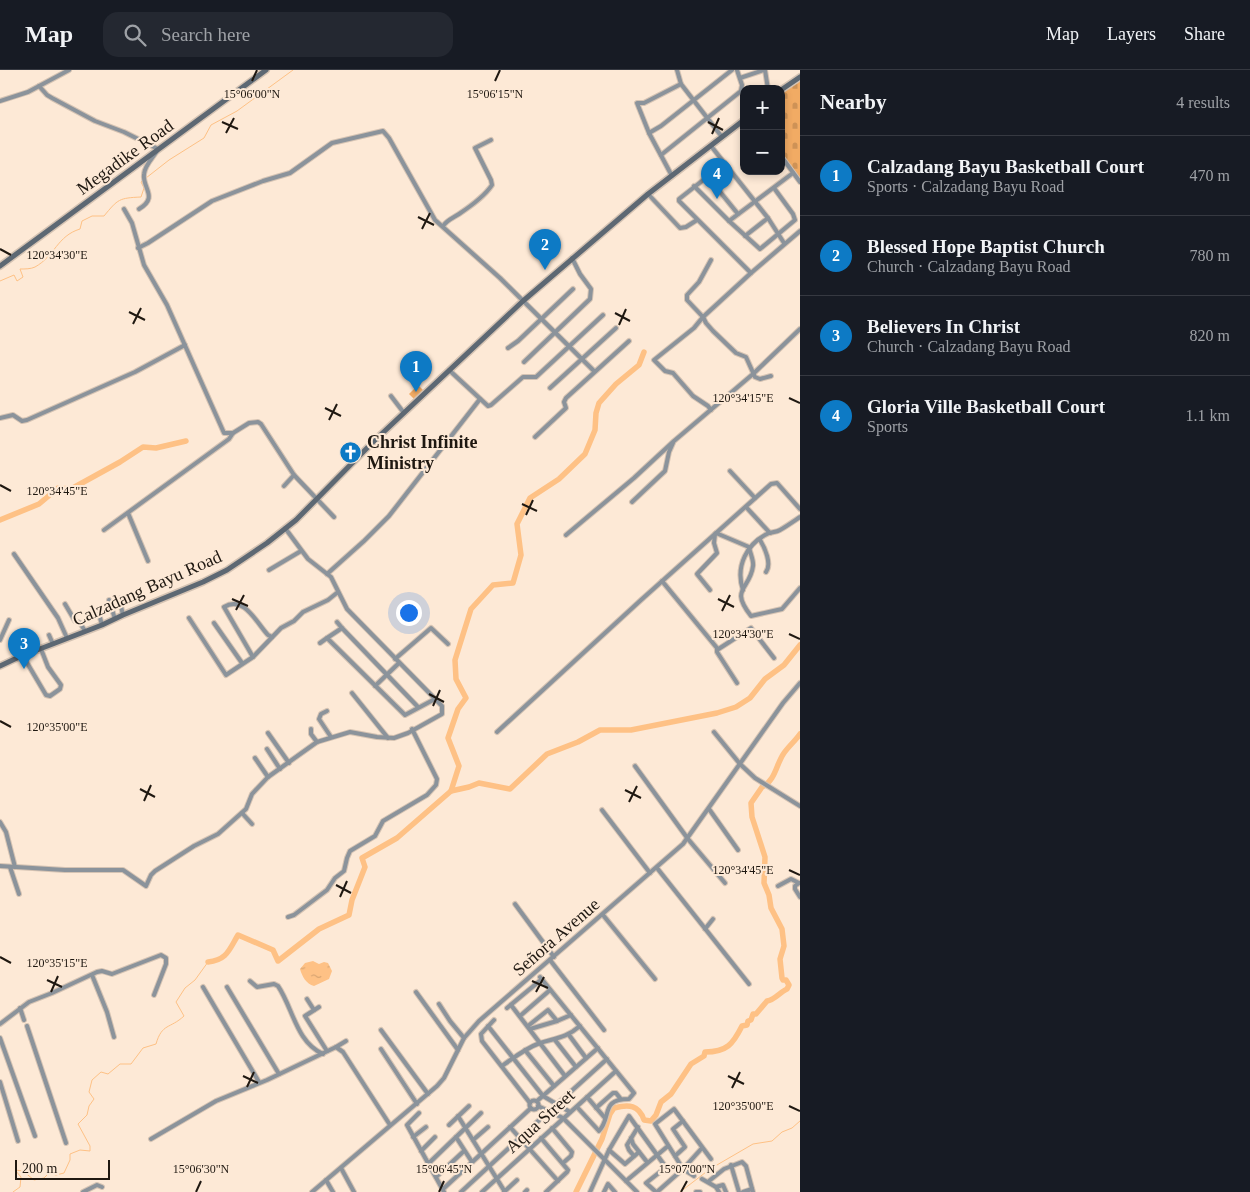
<!DOCTYPE html>
<meta charset="utf-8">
<style>
:root{--surface:#171b24;--page:#242831;--text:#f1f3f6;--muted:#9ea1a6;--line:#363941;--accent:#0d7ac5}
body{margin:0;font-family:Georgia,serif;background:var(--page);color:var(--text)}
.controls{position:absolute;right:15px;top:15px;display:grid;overflow:hidden;border-radius:10px;box-shadow:0 2px 8px #0003}
.controls button{width:45px;height:45px;display:grid;place-items:center;padding:0;border:0;border-bottom:1px solid var(--line);background:var(--surface);color:var(--text);font:25px sans-serif}
.scale{position:absolute;left:15px;bottom:12px;width:95px;box-sizing:border-box;padding-left:5px;border:2px solid #1f1811;border-top:0;font-size:14px;line-height:18px;white-space:nowrap;color:#1f1811;-webkit-text-stroke:4px #fde9d6;paint-order:stroke}
.you{position:absolute;left:408px;top:542px;width:18px;height:18px;margin:-12px;border:4px solid #fff;border-radius:50%;background:#1a73e8;box-shadow:0 0 0 8px #1a73e833}
.badge{display:grid;place-items:center;width:32px;height:32px;border-radius:50%;background:var(--accent);color:#fff;font-size:16px;font-weight:700}
.pin{position:absolute;translate:-50% -41px;filter:drop-shadow(0 1px 2px #0008)}
.pin::after{content:'';position:absolute;top:26px;width:18px;height:15px;background:inherit;clip-path:polygon(0 0,100% 0,50% 100%)}
.list{margin:0;padding:0;list-style:none}
h2{display:flex;justify-content:space-between;align-items:center;height:65px;margin:0;padding:0 20px;font-size:21px}
h2 small{font-size:16px;font-weight:400;color:var(--muted)}
.list li{display:grid;grid-template-columns:32px 1fr auto;gap:15px;align-items:center;box-sizing:border-box;height:80px;padding:0 20px;border-top:1px solid var(--line)}
.list b{display:block;font-size:19px;white-space:nowrap}
.list p{margin:0;font-size:16px;white-space:nowrap;color:var(--muted)}
.list em{font-size:16px;font-style:normal;color:var(--muted)}
.icon{flex:none;width:28px;height:28px;fill:none;stroke:currentColor;stroke-width:2;stroke-linecap:round;stroke-linejoin:round}
.map{position:relative;flex:none;width:800px;height:1122px;overflow:hidden}
header{display:flex;align-items:center;gap:30px;box-sizing:border-box;height:70px;padding:0 25px;background:var(--surface);border-bottom:1px solid var(--line)}
header strong{font-size:24px}
nav{display:flex;gap:28px;margin-inline-start:auto;font-size:18px}
.search{width:350px;height:45px;background:var(--page);display:flex;align-items:center;gap:12px;box-sizing:border-box;padding:0 18px;border-radius:15px;color:var(--muted);font-size:19px}
main{display:flex}
aside{flex:1;background:var(--surface)}
.map>svg:first-child{display:block}
</style>
<header>
<strong>Map</strong>
<div class="search"><svg class="icon" aria-label="search" viewBox="0 0 24 24"><circle cx="10" cy="10" r="6"/><path d="M15 15l6 6"/></svg>Search here</div>
<nav><a>Map</a><a>Layers</a><a>Share</a></nav>
</header>
<main>
<div class="map">
<svg width="800" height="1122" viewBox="0 0 800 1122">
<defs>
<pattern id="cemetery-stones" width="16" height="16" patternUnits="userSpaceOnUse" patternTransform="scale(1.25)"><rect width="16" height="16" fill="#f1ab64"/><path d="M2 7V4a2 2 0 0 1 4 0v3zM10 15v-3a2 2 0 0 1 4 0v3z" fill="#ce9256"/></pattern>
<pattern id="water-ripples" width="26" height="14" patternUnits="userSpaceOnUse" patternTransform="scale(1.25)"><rect width="26" height="14" fill="#fec185"/><path d="M2 4q2-2 4 0t4 0M15 11q2-2 4 0t4 0" fill="none" stroke="#d9a572"/></pattern>
</defs>
<rect width="100%" height="100%" fill="#fde9d6"/>
<polygon fill="url(#cemetery-stones)" points="800,7 800,109 781,84 781,23"/>
<polygon fill="#f1ab64" points="418,315 424,321 414,329 409,324"/>
<path fill="url(#water-ripples)" d="M313 891 319 894 324 892 328 893 332 901 329 909 314 916C306 914 302 906 300 899L305 893Z"/>
<g fill="none" stroke-linecap="round" stroke-linejoin="round">
<g stroke="#fec185" stroke-width="1">
<polyline points="146,108 169,90 204,68 211,55 237,41 293,0"/>
<path d="M0 211 14 205 17 211 23 207 20 199C25 199 31 199 35 197 55 186 57 166 80 159L82 151 92 146H104C118 129 119 128 141 127L144 118 141 112 143 110"/>
<path d="M13 1122 20 1117 21 1107 15 1100 23 1101 34 1110 44 1108 49 1103 56 1105 64 1103 70 1090V1084L80 1080 90 1081V1076L78 1054 87 1045 89 1036 94 1029 89 1022 92 1010 101 1002 108 1004 120 994H131L143 978 156 974C162 953 170 959 184 946L176 932 185 918 195 910 208 892"/>
<polyline points="680,1122 710,1099 753,1074 772,1071 782,1062 792,1058 800,1051"/>
</g>
<g stroke="#fec185" stroke-width="5.5">
<polyline points="0,450 39,434 58,418 71,419 120,392 143,377 156,378 186,371"/>
<polyline points="451,721 459,696 448,668 458,639 466,628 456,609 455,590 471,539 493,515 513,513 521,485 517,454 530,428 559,409 585,384 595,360 596,343 599,333 616,314 639,295 644,282"/>
<path d="M208 892C227 890 229 880 238 865L273 880 278 891 319 859 349 845 352 830 365 797 362 788 397 768 451 721 469 717 479 713 510 719 547 684 578 672 600 660H631L717 643 736 637 750 628 765 609 784 595 800 575"/>
<path d="M576 1122 602 1069 610 1044 614 1038C629 1034 639 1035 644 1050L651 1051 656 1045 661 1032 671 1024 691 994 704 986 705 982C727 982 733 974 742 956L747 955 748 951 751 950 753 944H756L767 931C775 930 780 922 787 919L789 915 786 910H783L782 908 780 889 784 876 782 859 771 838 769 825 764 813 765 787 752 747 751 733 762 717C776 710 776 694 784 683 789 676 795 671 800 664"/>
</g>
<defs>
<g id="street">
<polyline points="677,0 681,14 722,67"/>
<polyline points="765,0 768,19"/>
<polyline points="740,8 764,0"/>
<path d="M39 16 47 25 52 28 95 51 124 62 158 79C154 87 145 94 144 104 142 118 159 127 139 139"/>
<polyline points="0,31 28,22 69,0"/>
<polyline points="649,63 661,56 732,0"/>
<polyline points="711,76 768,148 784,173"/>
<polyline points="661,85 741,21 742,15 737,0"/>
<polyline points="781,86 800,112"/>
<polyline points="725,93 679,129 679,131 751,203 800,161"/>
<polyline points="672,106 649,63 637,33 644,33 681,14"/>
<polyline points="708,107 738,144"/>
<polyline points="694,116 729,151 760,179 795,150 793,144 774,118"/>
<polyline points="648,124 680,158 686,157 697,150"/>
<polyline points="124,139 132,153 144,195 167,235 224,363 233,363 249,353 258,352 261,354 294,405 334,447"/>
<polyline points="729,151 793,103"/>
<path d="M443 156C447 150 453 148 459 144 471 136 484 127 492 115L491 110 475 78 491 70"/>
<polyline points="745,166 768,148"/>
<polyline points="138,178 148,173 212,131 263,111 290,103 332,73 383,61 389,68 435,150 500,208 594,301"/>
<polyline points="711,190 699,212 687,225 687,230 703,247 706,253 713,261 736,283 746,287 755,307 760,309 771,306"/>
<polyline points="508,278 518,271 573,219"/>
<polyline points="524,292 590,229 591,219 580,204 572,188"/>
<polyline points="449,300 488,336 491,335 523,307 536,307 603,245"/>
<polyline points="550,318 616,258"/>
<polyline points="391,326 404,343"/>
<polyline points="711,340 708,336 693,326 673,303 665,301 654,290 694,258 703,247 751,203"/>
<polyline points="0,348 13,345 22,351 27,350 135,302 185,275"/>
<polyline points="535,367 566,338 564,332 566,328 629,271"/>
<polyline points="730,401 755,428"/>
<polyline points="284,416 294,405"/>
<polyline points="632,432 665,401 669,382 673,373"/>
<polyline points="746,437 770,463"/>
<polyline points="128,443 148,491"/>
<polyline points="104,460 229,369 233,363"/>
<path d="M716 463 749 477C750 483 754 491 753 496 750 520 729 518 751 546L782 539 800 518"/>
<polyline points="566,465 634,408 674,371 753,304 800,259"/>
<path d="M760 470C765 478 772 494 766 502"/>
<polyline points="14,484 58,548 67,568"/>
<polyline points="269,500 301,481"/>
<polyline points="327,504 364,471 389,446 480,329"/>
<polyline points="662,511 717,578 717,582 737,613"/>
<polyline points="710,520 697,504 717,483 714,473 715,464"/>
<path d="M743 520C735 496 747 473 769 463 773 462 777 462 780 460 787 456 794 451 800 447"/>
<polyline points="121,528 120,532 123,545"/>
<polyline points="109,530 115,549"/>
<polyline points="65,534 75,551 80,553 85,561"/>
<polyline points="98,540 102,555"/>
<polyline points="189,548 226,605 253,587 281,558 294,551 303,542 328,530 338,522"/>
<polyline points="337,552 342,558"/>
<polyline points="214,553 242,593"/>
<polyline points="49,565 53,574"/>
<polyline points="0,570 9,550"/>
<polyline points="320,573 327,568"/>
<polyline points="717,580 751,558 774,588"/>
<polyline points="23,586 46,625 50,626 60,619 61,615 48,597 41,579"/>
<path d="M253 587 224 537C244 525 256 552 268 565L272 567"/>
<polyline points="395,589 431,558 448,574"/>
<polyline points="375,616 399,593"/>
<polyline points="352,623 388,668"/>
<polyline points="418,637 342,558 327,568 405,645 435,629"/>
<polyline points="327,641 321,644 319,649 331,667"/>
<polyline points="311,659 311,664 317,672"/>
<polyline points="497,662 641,530 771,414 777,413 800,439"/>
<polyline points="714,662 740,694 755,708 800,736"/>
<polyline points="268,663 289,693"/>
<polyline points="267,679 280,699"/>
<polyline points="255,688 268,707"/>
<polyline points="635,696 688,769 725,813"/>
<polyline points="709,739 738,780"/>
<polyline points="602,740 650,803"/>
<polyline points="242,743 252,754"/>
<polyline points="0,752 6,762 15,797"/>
<polyline points="0,796 65,800 123,800 146,816 151,805 155,801 194,776 218,764 246,739 252,724 268,707 317,672 350,662 377,667 394,668 408,663 442,644 442,636 347,539 331,507 308,489 285,458"/>
<polyline points="10,797 19,824"/>
<polyline points="657,798 749,914"/>
<polyline points="799,813 795,816 795,819 800,827"/>
<polyline points="778,816 791,809 799,813"/>
<polyline points="515,834 554,887"/>
<polyline points="603,845 655,909"/>
<polyline points="288,847 294,845 327,820 335,808 344,801 347,788 350,781 375,766 383,751 427,725 436,715 437,709 412,659"/>
<polyline points="705,859 713,849"/>
<polyline points="550,890 604,960"/>
<polyline points="92,905 107,942 114,967"/>
<path d="M540 907 634 1023 629 1029C600 1029 612 1047 599 1061L577 1037"/>
<path d="M250 911 257 917 274 914 278 916C293 938 296 972 323 984"/>
<polyline points="203,917 259,1012"/>
<polyline points="227,917 279,1004"/>
<polyline points="416,922 458,980"/>
<polyline points="307,929 314,940"/>
<polyline points="439,934 450,951 464,968"/>
<polyline points="511,935 565,1006"/>
<polyline points="319,937 305,946 327,981"/>
<polyline points="20,938 24,950"/>
<polyline points="507,938 542,909"/>
<polyline points="520,946 550,920"/>
<polyline points="494,950 481,964 482,971 530,1033"/>
<polyline points="0,954 29,932 52,923 97,902 102,901 112,904 161,885 166,888 166,894 154,925"/>
<polyline points="27,956 66,1073"/>
<polyline points="488,956 543,1026 570,1042"/>
<polyline points="528,956 548,940 557,951"/>
<polyline points="530,959 557,951 571,945"/>
<polyline points="381,960 428,1024"/>
<polyline points="569,965 586,988"/>
<polyline points="0,968 35,1066"/>
<polyline points="555,970 576,997"/>
<polyline points="336,977 346,971"/>
<polyline points="381,979 417,1034"/>
<polyline points="525,980 554,1016"/>
<path d="M502 996C513 988 526 978 540 973 556 968 566 968 580 956"/>
<polyline points="0,1012 18,1071"/>
<polyline points="587,1027 605,1048"/>
<circle cx="534" cy="1035" r="4.5"/>
<polyline points="537,1031 598,978"/>
<polyline points="557,1034 607,989"/>
<polyline points="538,1036 563,1048 637,1122"/>
<polyline points="596,1038 613,1023 616,1023 620,1028"/>
<polyline points="419,1043 407,1055 444,1122"/>
<polyline points="458,1046 505,1122"/>
<polyline points="449,1055 469,1036"/>
<polyline points="510,1057 558,1111"/>
<polyline points="552,1058 572,1082 571,1086 563,1093"/>
<polyline points="413,1067 426,1057"/>
<polyline points="456,1067 472,1092"/>
<polyline points="541,1068 568,1100 567,1102 546,1122"/>
<polyline points="631,1068 633,1074 647,1092"/>
<polyline points="151,1069 216,1031 267,1010 336,977 343,982 390,1055"/>
<polyline points="473,1070 488,1057"/>
<polyline points="609,1080 629,1046 665,1096 665,1098 646,1113 656,1122"/>
<polyline points="421,1081 435,1067"/>
<polyline points="634,1086 629,1080 627,1075 638,1057"/>
<polyline points="675,1086 685,1077 673,1059 683,1051"/>
<polyline points="428,1094 481,1043"/>
<polyline points="731,1095 739,1122"/>
<polyline points="341,1098 354,1122"/>
<polyline points="694,1106 683,1099 655,1054 674,1039 711,1089"/>
<polyline points="436,1107 464,1081"/>
<polyline points="702,1109 716,1117 719,1122"/>
<polyline points="326,1110 333,1122"/>
<polyline points="626,1111 668,1076"/>
<polyline points="709,1111 724,1099 742,1092 746,1096 753,1122"/>
<polyline points="716,1117 723,1115 726,1122"/>
<polyline points="443,1119 531,1038"/>
<polyline points="83,1122 97,1115 102,1117"/>
<polyline points="312,1122 437,1016 444,1008 464,968 479,951 683,774 783,633 800,613"/>
<polyline points="461,1122 548,1042"/>
<polyline points="482,1122 616,1001"/>
<polyline points="504,1122 517,1110"/>
<polyline points="525,1122 527,1120"/>
<polyline points="590,1122 609,1080 625,1094 639,1082"/>
<polyline points="604,1122 608,1114 615,1122"/>
<polyline points="657,1122 683,1099 702,1078"/>
<polyline points="696,1122 700,1122"/>
<polyline points="743,1122 752,1119"/>
</g>
<g id="secondary">
<polyline points="781,20 800,7"/>
<polyline points="0,196 266,0"/>
<polyline points="0,596 19,587 102,555 123,545 203,512 227,500 267,473 296,450 373,372 523,231 648,124 744,50"/>
</g>
</defs>
<use href="#street" stroke="#d5c3b3" stroke-width="6"/>
<use href="#secondary" stroke="#d5c3b3" stroke-width="8"/>
<use href="#street" stroke="#8b939b" stroke-width="4"/>
<use href="#secondary" stroke="#5d6873" stroke-width="5"/>
</g>
<path fill="none" stroke="#1f1811" stroke-width="2" d="M252 11 257 0M495 11 500 0M222 52 238 59M708 52 723 60M226 63 234 48M712 64 719 48M418 147 434 155M422 159 430 143M0 179 11 185M129 242 145 250M615 243 630 251M133 254 141 238M619 255 626 239M789 328 800 333M325 338 341 346M329 350 337 334M0 415 11 421M522 434 537 441M526 445 533 430M232 529 248 536M718 529 734 537M236 540 244 525M722 541 730 525M789 564 800 569M429 624 444 632M433 636 440 620M0 651 11 657M140 719 155 727M625 720 641 728M144 731 151 715M629 732 637 716M789 800 800 805M336 815 351 823M340 827 347 811M0 887 11 893M47 910 62 917M532 911 548 918M51 922 58 906M536 922 544 907M243 1006 258 1013M728 1006 744 1014M247 1017 254 1002M732 1018 740 1002M789 1036 800 1041M196 1122 201 1111M439 1122 444 1111M681 1122 687 1111"/>
<defs>
<symbol id="church-disc" viewBox="-11 -11 22 22"><circle r="9.5" fill="#0d7ac5" stroke="#fde9d6"/><path d="M-1.2-6h2.4v3.5h3.3v2.4h-3.3V6h-2.4V-.1h-3.3v-2.4h3.3Z" fill="#fff"/></symbol>
</defs>
<g fill-rule="evenodd">
<use href="#church-disc" x="338" y="370" width="25" height="25"/>
</g>
<g text-anchor="middle" stroke-width="4" stroke-linejoin="round" paint-order="stroke">
<g font-size="18" fill="#1f1811" stroke="#fde9d6">
<text transform="translate(125 87) rotate(-36)" y="6">Megadike Road</text>
<text transform="translate(147 518) rotate(-24)" y="6">Calzadang Bayu Road</text>
<text transform="translate(556 867) rotate(-41)" y="6">Señora Avenue</text>
<text transform="translate(540 1051) rotate(-42)" y="6">Aqua Street</text>
</g>
<g font-size="18" font-weight="bold" fill="#1f1811" stroke="#fde9d6" text-anchor="start">
<text x="367" y="378">Christ Infinite<tspan x="367" dy="21">Ministry</tspan></text>
</g>
</g>
<g font-size="12" text-anchor="middle" fill="#1f1811" stroke="#fde9d6" stroke-width="4" stroke-linejoin="round" paint-order="stroke">
<text x="252" y="28">15°06'00"N</text>
<text x="495" y="28">15°06'15"N</text>
<text x="57" y="189">120°34'30"E</text>
<text x="743" y="332">120°34'15"E</text>
<text x="57" y="425">120°34'45"E</text>
<text x="743" y="568">120°34'30"E</text>
<text x="57" y="661">120°35'00"E</text>
<text x="743" y="804">120°34'45"E</text>
<text x="57" y="897">120°35'15"E</text>
<text x="743" y="1040">120°35'00"E</text>
<text x="201" y="1103">15°06'30"N</text>
<text x="444" y="1103">15°06'45"N</text>
<text x="687" y="1103">15°07'00"N</text>
</g>
</svg>
<div class="controls">
<button>+</button>
<button>−</button>
</div>
<div class="scale">200 m</div>
<div class="you"></div>
<div class="pin badge" style="left:416px;top:322px">1</div>
<div class="pin badge" style="left:545px;top:200px">2</div>
<div class="pin badge" style="left:24px;top:599px">3</div>
<div class="pin badge" style="left:717px;top:129px">4</div>
</div>
<aside>
<h2>Nearby<small>4 results</small></h2>
<ul class="list">
<li><span class="badge">1</span><div><b>Calzadang Bayu Basketball Court</b><p>Sports · Calzadang Bayu Road</p></div><em>470 m</em></li>
<li><span class="badge">2</span><div><b>Blessed Hope Baptist Church</b><p>Church · Calzadang Bayu Road</p></div><em>780 m</em></li>
<li><span class="badge">3</span><div><b>Believers In Christ</b><p>Church · Calzadang Bayu Road</p></div><em>820 m</em></li>
<li><span class="badge">4</span><div><b>Gloria Ville Basketball Court</b><p>Sports</p></div><em>1.1 km</em></li>
</ul>
</aside>
</main>
